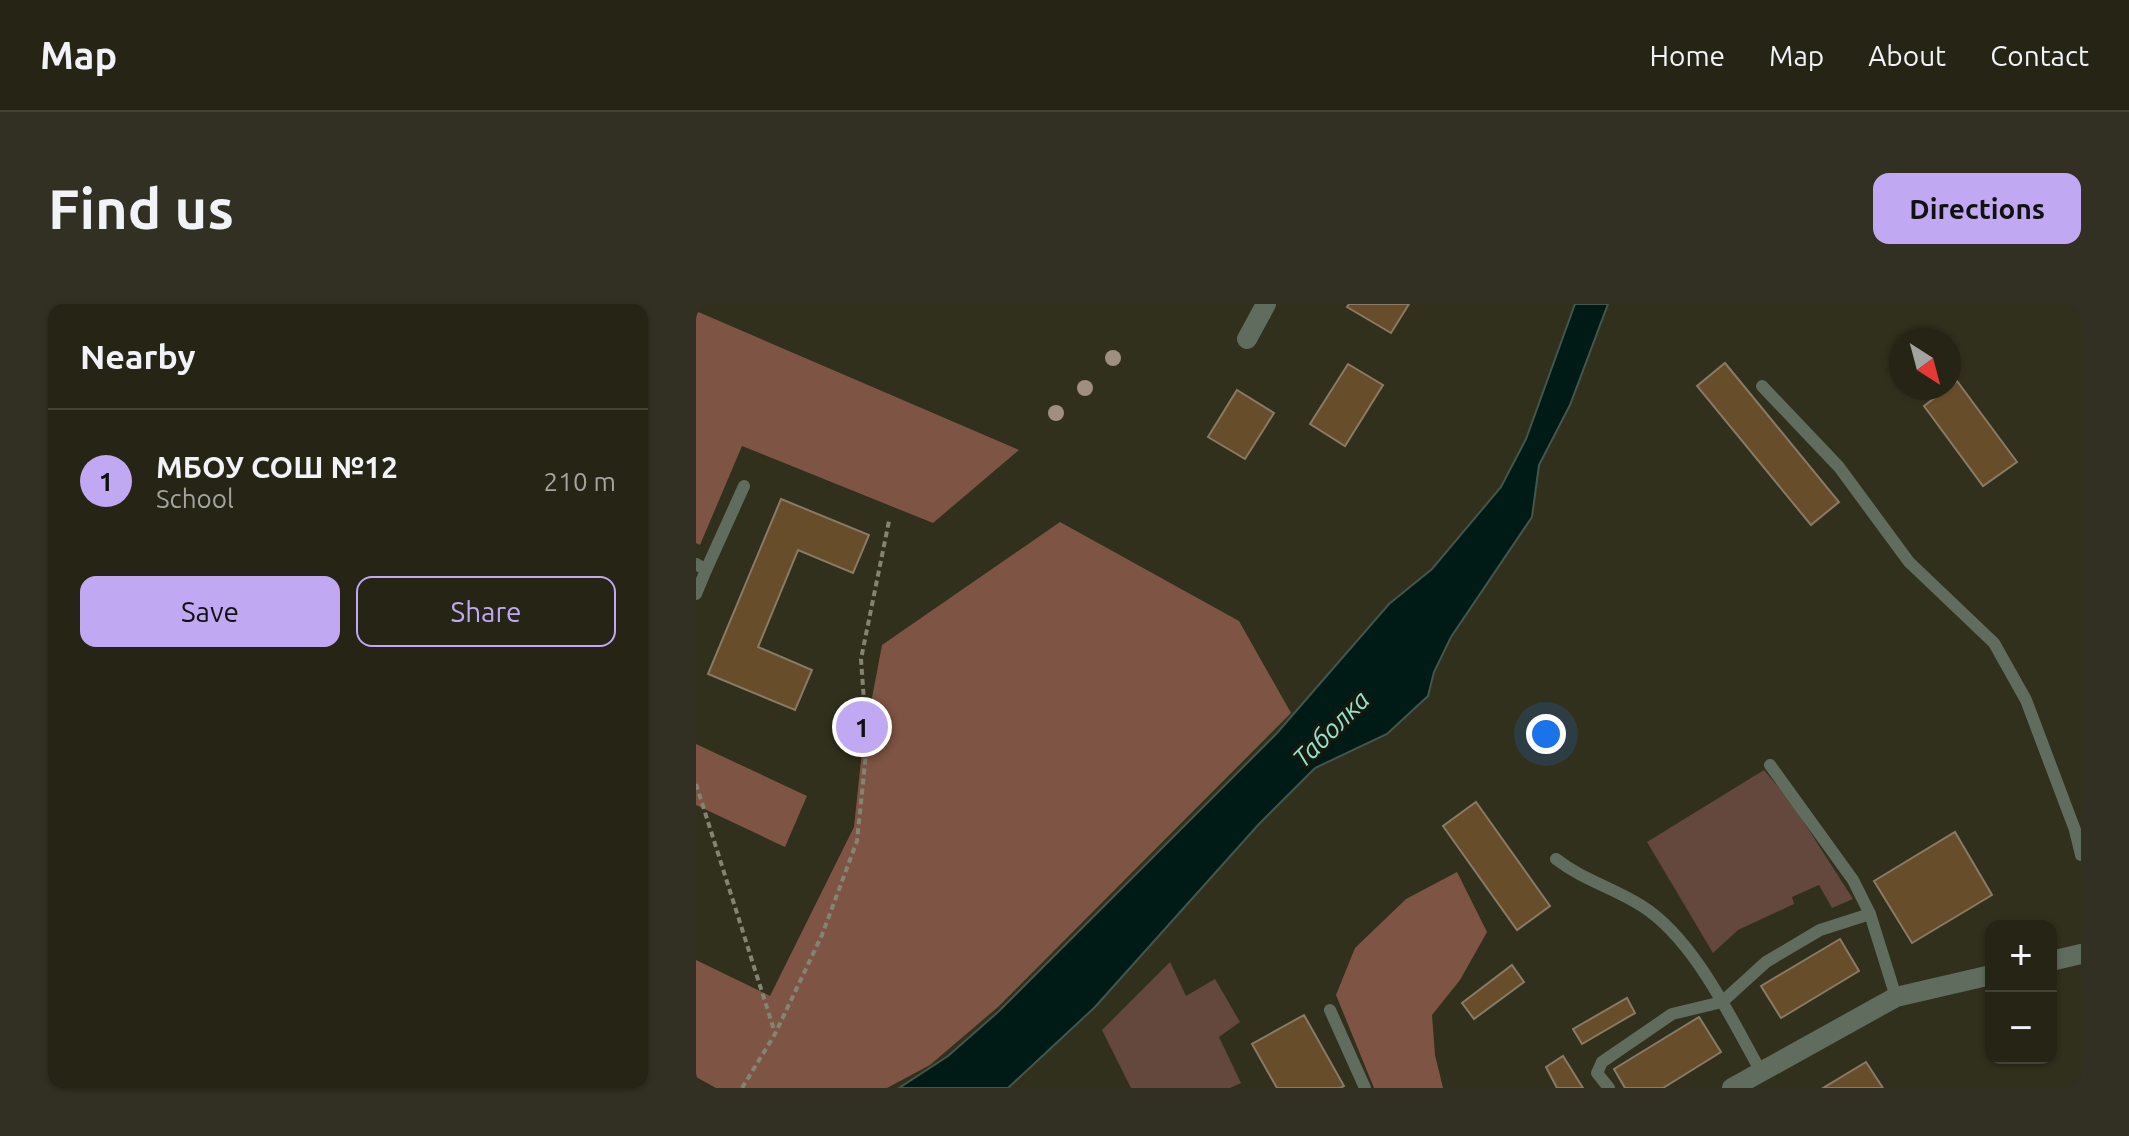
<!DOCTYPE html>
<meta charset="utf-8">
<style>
:root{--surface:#252415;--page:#313022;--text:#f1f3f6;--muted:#a3a4a0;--line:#424134;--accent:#c1a8f3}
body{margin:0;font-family:Ubuntu,sans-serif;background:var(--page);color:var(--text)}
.controls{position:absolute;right:24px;bottom:24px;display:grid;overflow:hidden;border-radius:16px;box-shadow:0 2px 6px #0004}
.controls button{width:72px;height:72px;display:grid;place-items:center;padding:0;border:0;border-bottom:2px solid var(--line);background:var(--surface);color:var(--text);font:40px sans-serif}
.compass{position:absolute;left:1193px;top:24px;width:72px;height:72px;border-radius:50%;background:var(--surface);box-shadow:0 2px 6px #0004;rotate:144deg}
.you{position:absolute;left:850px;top:430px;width:28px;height:28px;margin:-20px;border:6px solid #fff;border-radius:50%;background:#1a73e8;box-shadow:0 0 0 12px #1a73e833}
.badge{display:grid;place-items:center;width:52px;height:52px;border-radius:50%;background:var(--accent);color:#111;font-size:26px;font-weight:700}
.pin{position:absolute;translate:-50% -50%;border:4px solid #fff;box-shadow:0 2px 8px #0006}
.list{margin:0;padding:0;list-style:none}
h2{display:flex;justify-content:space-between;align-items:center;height:104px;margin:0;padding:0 32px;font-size:34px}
h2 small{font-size:26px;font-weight:400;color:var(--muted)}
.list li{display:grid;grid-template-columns:52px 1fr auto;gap:24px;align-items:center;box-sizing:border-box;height:144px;padding:0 32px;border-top:2px solid var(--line)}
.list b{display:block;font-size:30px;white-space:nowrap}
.list p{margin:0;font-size:26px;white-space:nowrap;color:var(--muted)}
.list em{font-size:26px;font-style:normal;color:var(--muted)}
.actions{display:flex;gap:16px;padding:24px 32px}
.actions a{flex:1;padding:18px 0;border:2px solid var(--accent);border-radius:16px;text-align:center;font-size:28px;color:var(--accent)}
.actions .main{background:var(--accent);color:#111}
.map{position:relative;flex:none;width:1385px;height:784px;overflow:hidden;border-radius:16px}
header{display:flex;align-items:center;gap:48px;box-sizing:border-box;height:112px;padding:0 40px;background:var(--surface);border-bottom:2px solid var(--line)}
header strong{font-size:38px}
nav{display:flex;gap:44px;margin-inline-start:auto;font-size:28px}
.intro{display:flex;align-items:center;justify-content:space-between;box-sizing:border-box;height:192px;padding:0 48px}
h1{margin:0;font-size:56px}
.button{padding:20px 36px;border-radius:16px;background:var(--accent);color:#111;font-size:28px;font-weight:700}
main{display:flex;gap:48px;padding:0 48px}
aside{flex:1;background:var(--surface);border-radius:16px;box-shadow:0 2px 6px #0004}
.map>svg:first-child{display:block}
</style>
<header>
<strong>Map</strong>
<nav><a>Home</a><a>Map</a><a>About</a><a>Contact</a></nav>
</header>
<div class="intro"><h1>Find us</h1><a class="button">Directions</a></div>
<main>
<aside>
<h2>Nearby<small></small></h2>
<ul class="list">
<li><span class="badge">1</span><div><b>МБОУ СОШ №12</b><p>School</p></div><em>210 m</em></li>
</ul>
<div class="actions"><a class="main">Save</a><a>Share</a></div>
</aside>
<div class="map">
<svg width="1385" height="784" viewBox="0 0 1385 784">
<rect width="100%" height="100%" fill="#31301c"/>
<g fill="#64473d">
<polygon points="1068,466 1095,498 1157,595 1136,604 1123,581 1096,593 1098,600 1042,626 1017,649 951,538"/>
<polygon points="474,658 490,692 519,675 544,718 523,733 545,779 534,784 435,784 406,726"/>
</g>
<g fill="#7e5444">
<polygon points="0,7 323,146 237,219 46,142 4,241 0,239"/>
<polygon points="364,218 543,317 595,409 302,703 234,761 191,784 20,784 0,773 0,656 74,692 158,523 166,447 186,341"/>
<polygon points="0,440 111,492 89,543 0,501"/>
<polygon points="761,568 791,628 764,676 736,711 739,751 747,784 678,784 640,691 659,644 710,595"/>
</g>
<polygon fill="#001b15" stroke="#42564d" stroke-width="2" points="879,0 912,0 874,101 843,161 836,213 755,333 738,368 732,392 691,430 619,464 563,520 399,703 312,784 203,784 252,752 302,708 581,429 693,300 736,265 805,183 830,135"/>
<g fill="#674d29" stroke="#897a66" stroke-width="2">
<polygon points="653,0 713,0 695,29 651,3"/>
<polygon points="1029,59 1143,198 1115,221 1001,82"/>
<polygon points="652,60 687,81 649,142 614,120"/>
<polygon points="1261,77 1321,158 1287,182 1228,102"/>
<polygon points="541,86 578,109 549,155 512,133"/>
<polygon points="85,195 173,231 157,269 102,246 62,343 116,366 99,406 12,370"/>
<polygon points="780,498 854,602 821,626 747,522"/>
<polygon points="1259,528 1296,591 1216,639 1178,577"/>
<polygon points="1144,635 1163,667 1085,714 1065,682"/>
<polygon points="816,661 828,678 778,715 766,699"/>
<polygon points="931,694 939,709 886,740 877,725"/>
<polygon points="608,711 648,782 644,784 581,784 556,740"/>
<polygon points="1003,713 1025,748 967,784 929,784 918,765"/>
<polygon points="867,752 887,784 861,784 850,763"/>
<polygon points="1170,758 1187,784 1127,784"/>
</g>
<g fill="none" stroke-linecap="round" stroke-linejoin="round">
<g stroke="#848473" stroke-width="4" stroke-dasharray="6 4" stroke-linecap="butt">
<polyline points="0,480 79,729"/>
<polyline points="46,784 79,730 126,631 161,537 171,440 165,355 193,217"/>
</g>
<g stroke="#606d5e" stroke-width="12">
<polyline points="1066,82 1143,163 1213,258 1298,339 1330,396 1379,526 1385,551"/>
<polyline points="0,260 10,266 0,290"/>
<polyline points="10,266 48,182"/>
<polyline points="1074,461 1157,576 1174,610 1200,693"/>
<path d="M860 555C887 576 918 584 946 602 998 635 1035 714 1064 766"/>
<polyline points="634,706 669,784"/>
<polyline points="913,784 901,769 906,758 976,710 1026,698 1070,658 1124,626 1174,610"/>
</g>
<g stroke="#606d5e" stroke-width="20">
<polyline points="551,35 570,0"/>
<polyline points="1355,657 1385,650"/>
<polyline points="1036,784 1200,693 1295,671"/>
</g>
</g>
<g fill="#a08f80">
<circle cx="417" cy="54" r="8"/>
<circle cx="389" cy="84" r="8"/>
<circle cx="360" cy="109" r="8"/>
</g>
<g text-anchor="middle" stroke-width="6" stroke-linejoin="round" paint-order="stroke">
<g font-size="26" font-style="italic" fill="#8fe7cf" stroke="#18180f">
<text transform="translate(635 425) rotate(-45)" y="9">Таболка</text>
</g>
</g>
</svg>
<div class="controls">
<button>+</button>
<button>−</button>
</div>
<svg class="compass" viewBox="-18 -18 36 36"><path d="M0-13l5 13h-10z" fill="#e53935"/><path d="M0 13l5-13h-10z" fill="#a3a4a0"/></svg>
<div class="you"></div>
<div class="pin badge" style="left:166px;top:423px">1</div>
</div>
</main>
